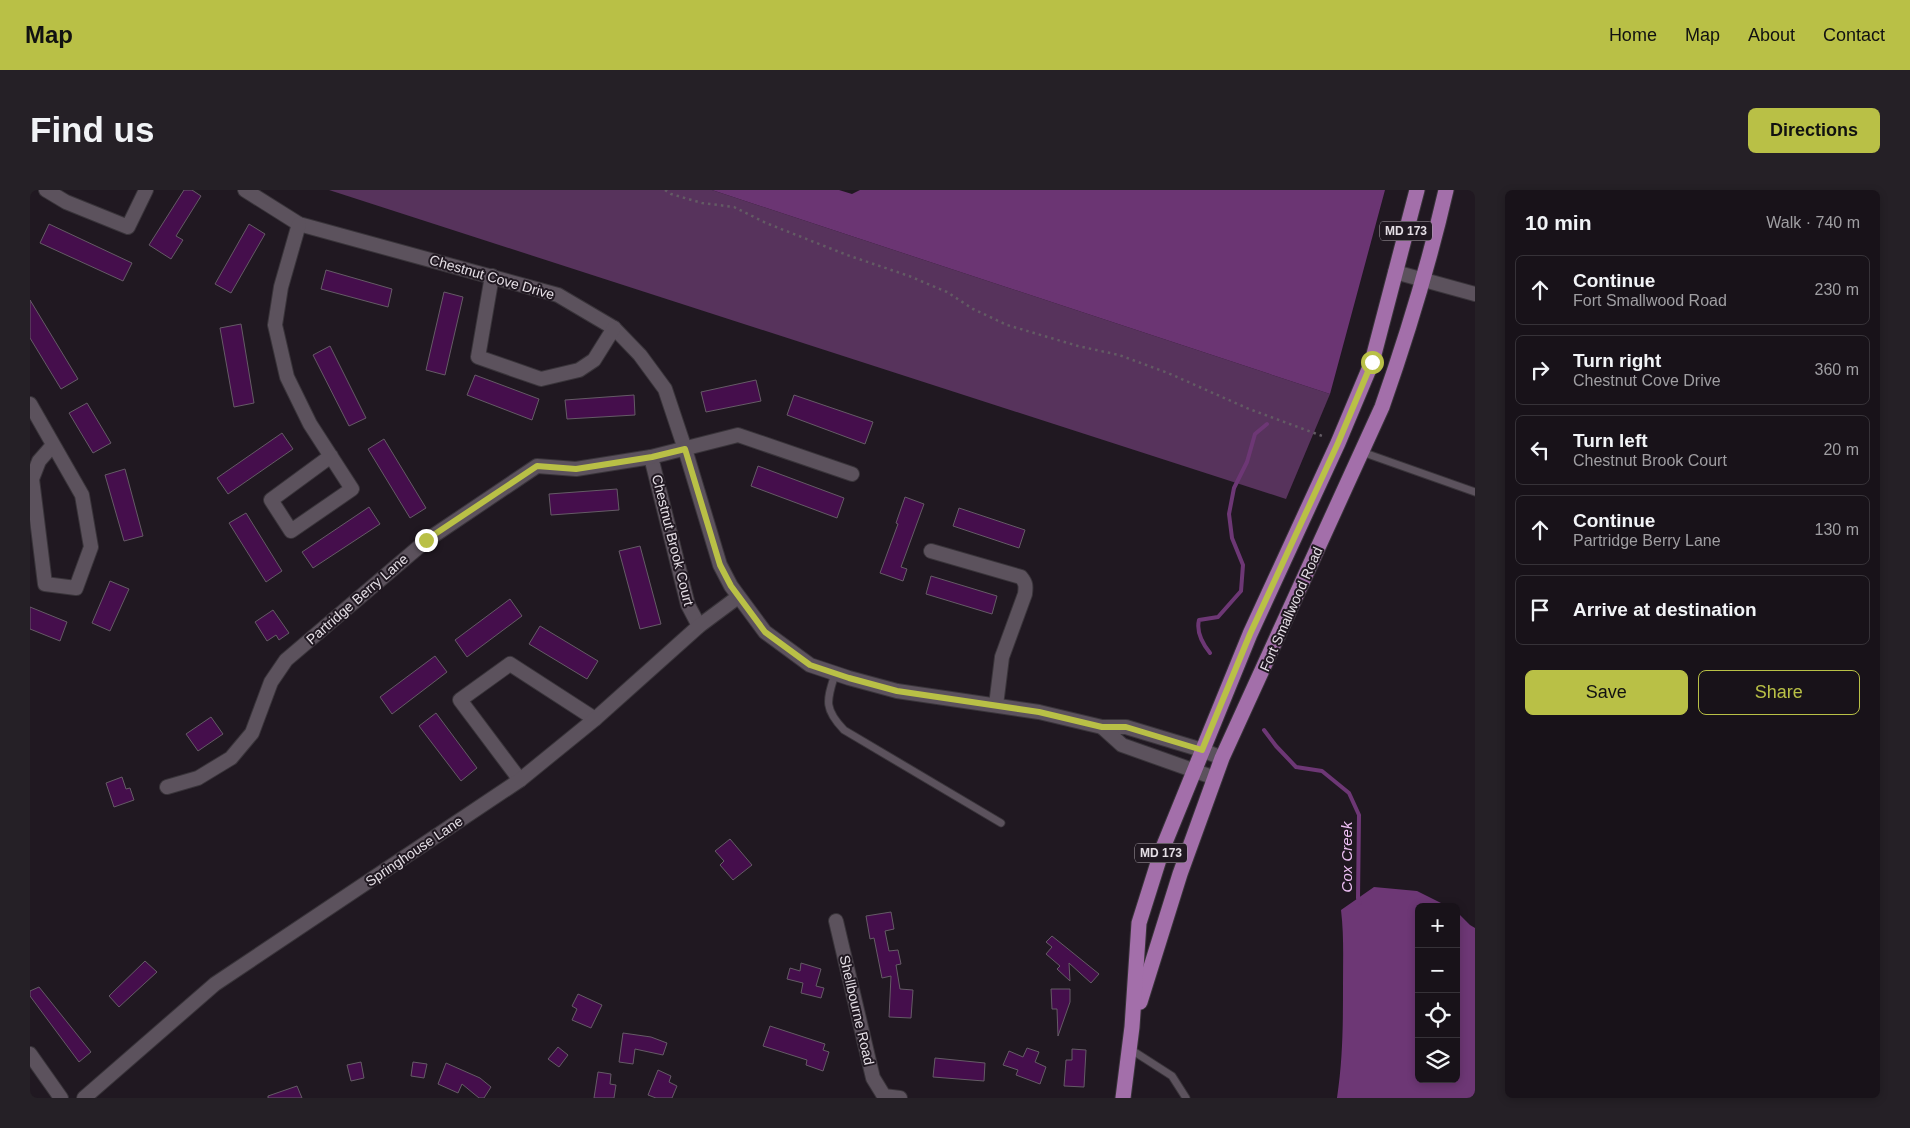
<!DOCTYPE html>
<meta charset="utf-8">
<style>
:root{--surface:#181219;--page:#252026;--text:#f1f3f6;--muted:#9f9ea2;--line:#363238;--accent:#b9c046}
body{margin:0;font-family:Arial,sans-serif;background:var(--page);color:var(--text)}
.controls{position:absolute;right:15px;bottom:15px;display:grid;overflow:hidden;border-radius:8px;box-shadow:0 2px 8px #0003}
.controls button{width:45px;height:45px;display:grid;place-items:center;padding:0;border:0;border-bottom:1px solid var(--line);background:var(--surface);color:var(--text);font:25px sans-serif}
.stop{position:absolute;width:15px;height:15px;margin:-11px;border:4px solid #b9c046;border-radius:50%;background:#fff}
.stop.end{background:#b9c046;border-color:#fff;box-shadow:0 1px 5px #0008}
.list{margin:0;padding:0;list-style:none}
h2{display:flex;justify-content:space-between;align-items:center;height:65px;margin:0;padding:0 20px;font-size:21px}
h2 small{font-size:16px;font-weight:400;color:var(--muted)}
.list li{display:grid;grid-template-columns:32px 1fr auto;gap:15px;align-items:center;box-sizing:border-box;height:70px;margin:0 10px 10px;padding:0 10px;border:1px solid var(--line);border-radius:8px}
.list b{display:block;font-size:19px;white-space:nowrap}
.list p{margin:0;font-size:16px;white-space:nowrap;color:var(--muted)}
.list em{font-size:16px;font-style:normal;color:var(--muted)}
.actions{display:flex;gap:10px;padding:15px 20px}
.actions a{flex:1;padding:11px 0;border:1px solid var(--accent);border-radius:8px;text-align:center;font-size:18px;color:var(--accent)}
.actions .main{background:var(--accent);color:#111}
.icon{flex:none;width:28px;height:28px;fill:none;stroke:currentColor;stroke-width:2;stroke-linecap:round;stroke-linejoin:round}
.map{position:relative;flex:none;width:1445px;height:908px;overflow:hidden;border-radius:8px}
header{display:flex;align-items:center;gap:30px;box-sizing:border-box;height:70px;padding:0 25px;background:var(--accent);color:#111}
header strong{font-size:24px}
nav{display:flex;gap:28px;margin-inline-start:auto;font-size:18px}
.intro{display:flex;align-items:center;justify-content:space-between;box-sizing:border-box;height:120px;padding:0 30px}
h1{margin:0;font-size:35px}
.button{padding:12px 22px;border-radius:8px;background:var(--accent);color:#111;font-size:18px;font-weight:700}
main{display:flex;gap:30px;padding:0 30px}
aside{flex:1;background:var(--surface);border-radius:8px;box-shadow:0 2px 8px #0003}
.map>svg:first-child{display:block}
</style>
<header>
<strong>Map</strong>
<nav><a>Home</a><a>Map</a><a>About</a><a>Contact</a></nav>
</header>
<div class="intro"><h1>Find us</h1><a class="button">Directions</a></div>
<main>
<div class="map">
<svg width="1445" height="908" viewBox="0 0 1445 908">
<rect width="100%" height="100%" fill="#201821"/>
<polygon fill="#57335c" points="299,0 682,0 1300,204 1256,309"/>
<polygon fill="#6b3573" points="682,0 809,0 822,4 830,0 1355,0 1300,204"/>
<path fill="#6d3775" d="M1344 697 1387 701 1419 717H1389V889H1426V721L1440 735 1445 738V908H1307C1313 868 1313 833 1313 793 1313 769 1314 745 1311 720Z"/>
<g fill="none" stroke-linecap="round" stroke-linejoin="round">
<g stroke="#6d3775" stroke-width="4">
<path d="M1180 463C1172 453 1166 442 1169 430L1188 427 1211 401 1213 375 1202 348 1199 324 1204 298 1217 272 1225 244 1237 234"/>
<polyline points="1234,540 1246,556 1266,577 1292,581 1319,603 1329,625 1328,708 1330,713"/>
</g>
</g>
<g fill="#450e4c" stroke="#655b66">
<polygon points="154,0 162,0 171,6 146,46 153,50 141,69 119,55"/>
<polygon points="19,34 102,73 93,91 10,53"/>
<polygon points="219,34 235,44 201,103 185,94"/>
<polygon points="296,80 362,99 358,117 291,99"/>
<polygon points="414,102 433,107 415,185 396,180"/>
<polygon points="0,110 48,189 31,199 0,148"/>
<polygon points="211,134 224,213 204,217 190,138"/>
<polygon points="300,156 336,228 319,236 283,165"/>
<polygon points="445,185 509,209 502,230 437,205"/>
<polygon points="726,190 731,211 676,222 671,202"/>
<polygon points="604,205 605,225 537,229 535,210"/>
<polygon points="764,205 843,232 835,254 757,225"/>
<polygon points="57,213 81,253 63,263 39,223"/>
<polygon points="252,243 263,259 198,304 187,288"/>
<polygon points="354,249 396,318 380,328 338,259"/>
<polygon points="728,276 814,308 807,328 721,296"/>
<polygon points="95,279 113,346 94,351 75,285"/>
<polygon points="587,299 589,320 521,325 519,304"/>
<polygon points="875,307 894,314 871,377 877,379 873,391 850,383 868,334 866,333"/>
<polygon points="339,317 350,334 283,378 272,362"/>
<polygon points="929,318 995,340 989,358 923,336"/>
<polygon points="216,323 252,381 236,392 199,333"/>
<polygon points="610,356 631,434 610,439 589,361"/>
<polygon points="901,386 967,406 962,424 896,404"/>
<polygon points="80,391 99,399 80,441 62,433"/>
<polygon points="480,409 492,426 437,467 425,450"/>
<polygon points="0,417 37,432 30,451 0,439"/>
<polygon points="243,420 259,443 249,450 246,445 237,451 225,432"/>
<polygon points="510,436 568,471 557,489 499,454"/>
<polygon points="405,466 417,482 362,524 350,507"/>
<polygon points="406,523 447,578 431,591 389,536"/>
<polygon points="181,527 193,544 168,561 156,544"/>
<polygon points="92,587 96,599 100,598 104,610 84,617 76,593"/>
<polygon points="700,649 722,675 703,690 690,675 694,671 685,661"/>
<polygon points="861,722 864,739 855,741 859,761 868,760 871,774 866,775 870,799 883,800 881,828 859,827 861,786 852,788 844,748 840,749 836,726"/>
<polygon points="1022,746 1069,784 1061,793 1039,773 1040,791 1027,779 1030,776 1016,764 1022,757 1016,752"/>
<polygon points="115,771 127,782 89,817 79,806"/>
<polygon points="771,773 791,779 786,796 794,798 791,808 771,803 773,793 757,789 760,778 770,781"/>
<polygon points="9,797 61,862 49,872 0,806 0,801"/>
<polygon points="1021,799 1040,799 1040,812 1028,846 1027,819 1022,819"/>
<polygon points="548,804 572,815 561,838 542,830 547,819 542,816"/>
<polygon points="740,836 795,854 793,860 799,862 793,881 776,875 777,870 733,856"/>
<polygon points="593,843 621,847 637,853 633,865 605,859 603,874 589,872"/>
<polygon points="528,857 538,865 529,877 518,869"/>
<polygon points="997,858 1009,862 1005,872 1016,877 1010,894 986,885 988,880 973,875 979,861 993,867"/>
<polygon points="1042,859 1056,860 1054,897 1034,896 1036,870 1042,870"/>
<polygon points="905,868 955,873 954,891 903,887"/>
<polygon points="331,872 334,888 321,891 317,875"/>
<polygon points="383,872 397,874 394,888 381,886"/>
<polygon points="416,873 450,888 461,897 454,908 449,908 432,894 428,903 408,894"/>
<polygon points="628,880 641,886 639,892 647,896 642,908 626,908 618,905"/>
<polygon points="568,882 581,884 580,894 586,895 584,908 564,908"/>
<polygon points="267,896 272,908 238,908 238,906"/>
</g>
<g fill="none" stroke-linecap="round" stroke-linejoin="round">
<defs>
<g id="lane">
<polyline points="1332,262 1445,302"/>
<path d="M805 484C797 510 793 518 814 540L971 633"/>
<polyline points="1100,859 1142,886 1156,908"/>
</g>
<g id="street">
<polyline points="16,0 36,12 98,37 116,0"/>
<polyline points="215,0 269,34 528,105 584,138 610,165 635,199 655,259 690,375 701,396 735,442 780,475 819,488 867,501 1009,522 1072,537 1096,537 1172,560 1192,568"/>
<polyline points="269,34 251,97 245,135 257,187 280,234 322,299 261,341 241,310 301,266"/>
<polyline points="1365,82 1445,104"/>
<polyline points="462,86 448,167 511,189 549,180 564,170 584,138"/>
<polyline points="0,214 52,305 61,357 46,398 15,394 2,289 9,271 23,255"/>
<path d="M901 361 991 387C996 393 996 396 995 404L972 467 966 515"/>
<polyline points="669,436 658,415 621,267 708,245 822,284"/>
<polyline points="1072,537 1092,555 1185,588"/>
<polyline points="490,590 430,510 480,474 565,529"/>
<polyline points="137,597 168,588 201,568 222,543 241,492 256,470 397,350 507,276 546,279 621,267"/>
<polyline points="806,731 843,888 854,906 870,908"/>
<polyline points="0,864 31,908"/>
<polyline points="54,908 185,794 490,590 565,529 669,436 708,407"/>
</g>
<g id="primary">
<path d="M1110 812 1150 684 1192 568 1352 217C1377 146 1399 74 1416 0"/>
<polyline points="1093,908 1102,837 1109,733 1132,660 1220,444 1308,253 1342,172 1387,0"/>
</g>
</defs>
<use href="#lane" stroke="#39343a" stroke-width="9"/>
<use href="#street" stroke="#39343a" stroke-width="16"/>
<use href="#primary" stroke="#39343a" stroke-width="17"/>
<polyline stroke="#635b64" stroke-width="2.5" stroke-dasharray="2.5 4" stroke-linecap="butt" points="635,0 641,4 672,13 704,17 736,33 817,65 879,86 917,102 943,119 977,135 1048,156 1089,165 1138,183 1219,219 1295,247"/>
<use href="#lane" stroke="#5c525d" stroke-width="7"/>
<use href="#street" stroke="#5c525d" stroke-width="14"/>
<use href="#primary" stroke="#a36faa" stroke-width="15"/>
</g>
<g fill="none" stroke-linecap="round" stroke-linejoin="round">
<polyline stroke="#b9c046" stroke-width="6" points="396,350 507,276 546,279 622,267 655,259 690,375 701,396 735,442 780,475 819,488 867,501 1009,522 1072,537 1096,537 1172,560 1220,444 1308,253 1342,172"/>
</g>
<g text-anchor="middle" stroke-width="4" stroke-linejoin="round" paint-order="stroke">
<g fill="#201821" stroke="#aaa3ab" stroke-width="1">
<rect x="1350" y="31.5" width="52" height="19" rx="4"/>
<rect x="1105" y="653.5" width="52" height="19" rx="4"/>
</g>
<g font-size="12" font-weight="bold" fill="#e5dfe6">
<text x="1376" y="45">MD 173</text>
<text x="1131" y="667">MD 173</text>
</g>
<g font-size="14" fill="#e5dfe6" stroke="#201821">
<text transform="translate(462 87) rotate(16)" y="5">Chestnut Cove Drive</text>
<text transform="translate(643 350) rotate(76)" y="5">Chestnut Brook Court</text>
<text transform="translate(327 409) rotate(-41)" y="5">Partridge Berry Lane</text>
<text transform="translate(1261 419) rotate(-66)" y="5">Fort Smallwood Road</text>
<text transform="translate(384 661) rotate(-34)" y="5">Springhouse Lane</text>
<text transform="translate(827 820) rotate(77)" y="5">Shellbourne Road</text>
</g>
<g font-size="15" font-style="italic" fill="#efc0f6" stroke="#201821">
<text transform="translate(1317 667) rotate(-90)" y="5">Cox Creek</text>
</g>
</g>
</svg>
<div class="controls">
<button>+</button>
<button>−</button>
<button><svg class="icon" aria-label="locate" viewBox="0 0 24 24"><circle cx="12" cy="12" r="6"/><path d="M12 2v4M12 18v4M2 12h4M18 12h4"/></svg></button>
<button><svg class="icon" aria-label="layers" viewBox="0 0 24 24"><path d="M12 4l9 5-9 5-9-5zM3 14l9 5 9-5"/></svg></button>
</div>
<div class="stop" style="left:1342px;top:172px"></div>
<div class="stop end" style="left:396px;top:350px"></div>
</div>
<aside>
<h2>10 min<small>Walk · 740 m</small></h2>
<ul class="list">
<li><svg class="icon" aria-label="ahead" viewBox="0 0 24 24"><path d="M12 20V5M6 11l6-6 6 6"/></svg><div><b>Continue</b><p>Fort Smallwood Road</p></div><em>230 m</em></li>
<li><svg class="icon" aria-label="right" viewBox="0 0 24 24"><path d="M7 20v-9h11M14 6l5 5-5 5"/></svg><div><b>Turn right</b><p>Chestnut Cove Drive</p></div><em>360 m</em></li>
<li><svg class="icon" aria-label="left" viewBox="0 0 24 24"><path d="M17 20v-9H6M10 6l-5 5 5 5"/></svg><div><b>Turn left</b><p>Chestnut Brook Court</p></div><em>20 m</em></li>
<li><svg class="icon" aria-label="ahead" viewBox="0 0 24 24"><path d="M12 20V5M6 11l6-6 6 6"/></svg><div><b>Continue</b><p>Partridge Berry Lane</p></div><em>130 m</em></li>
<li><svg class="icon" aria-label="arrive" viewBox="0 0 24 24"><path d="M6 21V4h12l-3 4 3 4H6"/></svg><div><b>Arrive at destination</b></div></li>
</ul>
<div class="actions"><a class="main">Save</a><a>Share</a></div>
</aside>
</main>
